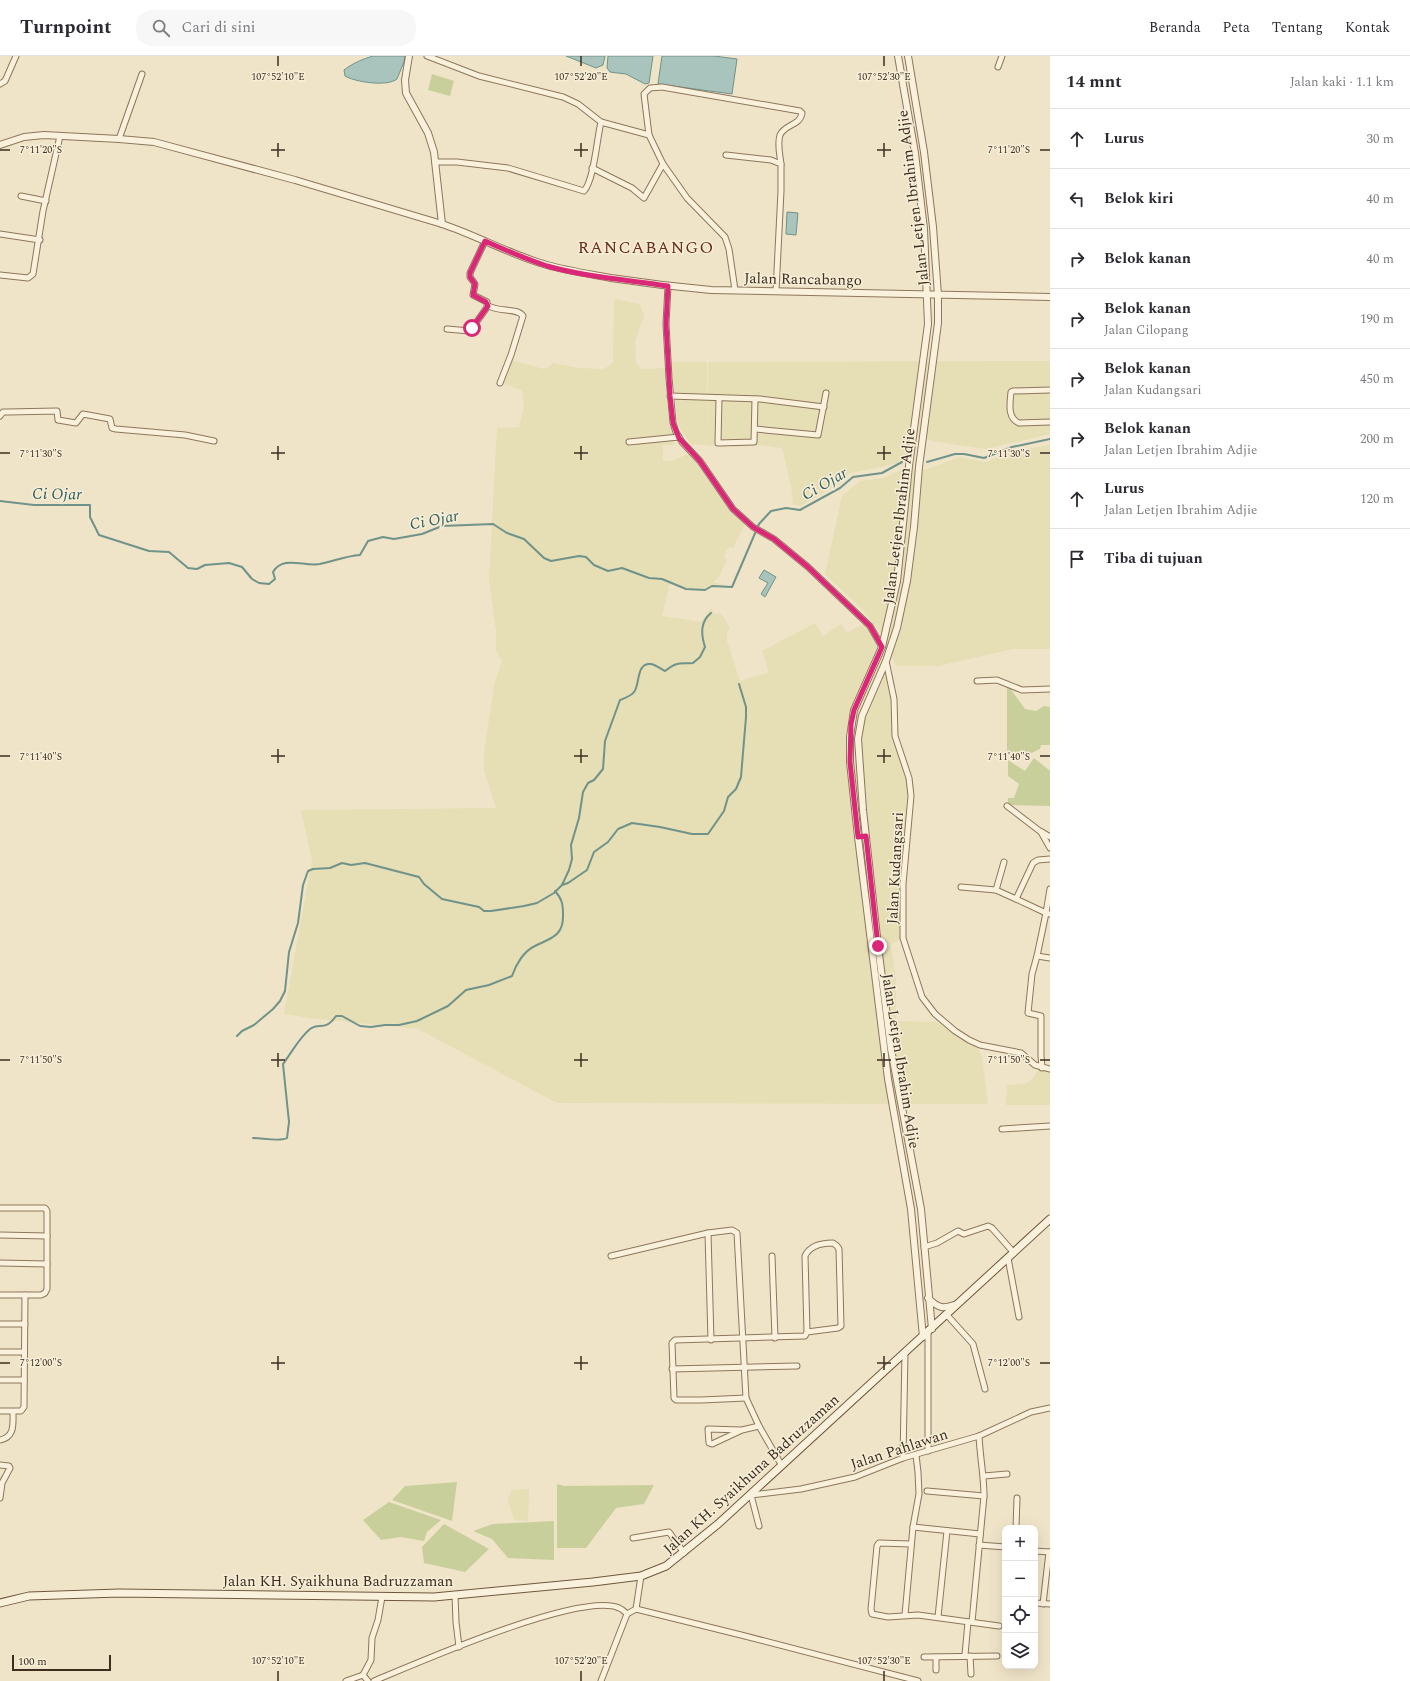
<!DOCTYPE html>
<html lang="id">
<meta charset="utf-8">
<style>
:root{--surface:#fff;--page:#f7f7f7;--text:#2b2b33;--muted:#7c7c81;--line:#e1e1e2}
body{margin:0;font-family:Spectral,serif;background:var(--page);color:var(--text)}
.controls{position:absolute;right:12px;bottom:12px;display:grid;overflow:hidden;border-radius:8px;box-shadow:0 4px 16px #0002}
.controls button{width:36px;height:36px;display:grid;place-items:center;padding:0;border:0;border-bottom:1px solid var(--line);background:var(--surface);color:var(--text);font:20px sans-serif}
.scale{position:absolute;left:12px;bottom:10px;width:99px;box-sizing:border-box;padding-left:4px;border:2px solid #3d2e20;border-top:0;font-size:11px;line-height:14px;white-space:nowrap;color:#3d2e20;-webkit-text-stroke:3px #f7eed8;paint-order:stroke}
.stop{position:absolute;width:12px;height:12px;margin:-9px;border:3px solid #db2777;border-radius:50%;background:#fff}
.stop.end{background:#db2777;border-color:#fff;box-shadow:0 1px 4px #0008}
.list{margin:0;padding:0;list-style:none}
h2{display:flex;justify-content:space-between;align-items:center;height:52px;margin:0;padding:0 16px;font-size:17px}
h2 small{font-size:13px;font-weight:400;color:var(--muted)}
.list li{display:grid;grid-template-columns:26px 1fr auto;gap:12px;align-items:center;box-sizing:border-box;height:60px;padding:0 16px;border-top:1px solid var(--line)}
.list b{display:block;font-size:15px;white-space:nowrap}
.list p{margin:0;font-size:13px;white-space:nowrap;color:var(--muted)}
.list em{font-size:13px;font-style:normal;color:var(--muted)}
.icon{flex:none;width:22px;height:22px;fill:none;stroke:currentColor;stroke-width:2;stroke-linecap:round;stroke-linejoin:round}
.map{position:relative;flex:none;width:1050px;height:1625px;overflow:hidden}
header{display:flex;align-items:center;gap:24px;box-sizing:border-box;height:56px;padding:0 20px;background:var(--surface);border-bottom:1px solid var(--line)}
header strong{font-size:19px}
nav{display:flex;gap:22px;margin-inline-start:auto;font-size:14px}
.search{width:280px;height:36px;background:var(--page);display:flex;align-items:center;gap:10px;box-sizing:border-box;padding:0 14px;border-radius:16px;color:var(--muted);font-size:15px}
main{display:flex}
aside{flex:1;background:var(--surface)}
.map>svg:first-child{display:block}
</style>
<header>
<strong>Turnpoint</strong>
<div class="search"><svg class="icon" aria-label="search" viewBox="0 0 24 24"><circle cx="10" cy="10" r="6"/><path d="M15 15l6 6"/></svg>Cari di sini</div>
<nav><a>Beranda</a><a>Peta</a><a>Tentang</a><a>Kontak</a></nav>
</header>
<main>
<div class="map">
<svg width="1050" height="1625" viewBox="0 0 1050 1625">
<rect width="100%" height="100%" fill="#f0e4c8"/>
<g fill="#e6deb5">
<polygon points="614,243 640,248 644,260 635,285 636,307 642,313 666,312 674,389 663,389 663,405 673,405 685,399 692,398 733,453 746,465 733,492 730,491 726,495 724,502 727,503 719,521 713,526 732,531 712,530 705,534 686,533 671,528 669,530 662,560 701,566 711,552 715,558 719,557 723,560 730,572 727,575 727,585 740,625 769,616 762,595 815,567 823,580 841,568 847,577 866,566 882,591 889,612 895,680 910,730 903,827 903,882 891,888 896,925 896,965 937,966 957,980 976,989 982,1000 988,1048 557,1047 418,973 318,963 284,958 312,804 301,754 496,752 484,714 484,697 494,629 502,605 496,594 496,575 489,523 497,372 519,371 524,350 522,335 503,327 503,321 511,304 544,313 549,311 553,307 579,312 604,313 613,307"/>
<polygon points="1050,305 1050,378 986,393 938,386 914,380 910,403 882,411 850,417 839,428 801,450 793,449 791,430 782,392 760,389 735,391 722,391 717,389 707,390 708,306"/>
<polygon points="670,306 707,306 707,389 691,388 678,369"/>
<polygon points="1050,389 1050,593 1013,593 938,610 896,610 880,575 861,552 825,518 842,440 860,425 883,422 902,414 928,413 959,401 986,406 1013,395"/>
<polygon points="1039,1012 1050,1013 1050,1049 1006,1049 1007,1029 1025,1028 1033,1022"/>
<polygon points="529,1433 528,1465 514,1464 508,1444 512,1434"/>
</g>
<g fill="#c9cf9b">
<polygon points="432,18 454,25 450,40 428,34"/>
<polygon points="1007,628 1025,653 1036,655 1044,650 1050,651 1050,689 1041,689 1040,693 1027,699 1007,695"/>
<polygon points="1034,702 1050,715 1050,750 1008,749 1008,742 1014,742 1019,728 1008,720 1008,704 1025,715"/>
<polygon points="457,1426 452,1465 392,1444 405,1430"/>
<polygon points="557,1428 564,1430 654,1429 644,1448 616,1452 586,1492 557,1492"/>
<polygon points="389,1446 441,1464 427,1476 424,1485 401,1481 381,1484 363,1464"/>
<polygon points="554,1465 554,1504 508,1502 492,1483 473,1475 493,1468"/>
<polygon points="444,1468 489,1493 465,1516 424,1507 422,1491"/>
</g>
<g fill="#a9c4bc" stroke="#6f938a">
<path d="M373 0H405L404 6 397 23C387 31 355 26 345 20L344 14C353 7 363 3 373 0Z"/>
<polygon points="566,0 605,0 603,9 596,12"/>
<polygon points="608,0 653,0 649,27 645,28 626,18 610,16 607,12"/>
<polygon points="662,0 714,0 737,3 732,38 658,28"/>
<polygon points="787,156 798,157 796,179 786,178"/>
<polygon points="764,514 776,521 765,541 761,538 768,527 759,522"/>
</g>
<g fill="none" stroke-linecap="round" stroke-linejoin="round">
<g stroke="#6f938a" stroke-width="2">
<polyline points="927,406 955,398 964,398 984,402 1012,391 1050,383"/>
<path d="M0 445 34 449H90V461L99 479 149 495 169 496 188 512 197 513 205 509 229 507 242 511 252 523 259 527 269 528 275 523 273 516C283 499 304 511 320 508 334 505 346 500 360 499L368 485 383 481 394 483 422 478 442 470 493 468 507 477 524 483 544 502 551 505 579 500 586 501 594 509 608 515 622 512 649 522 662 523 686 533 705 534 712 530 732 531 759 468 771 455 786 452 800 454 840 432 853 421 882 417 902 406"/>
<polyline points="562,829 568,827 587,814 594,796 608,786 618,773 632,767 660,771 692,778 708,778 724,755 728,741 736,733 741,721 746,661 746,651 739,628"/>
<path d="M237 980 242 975 254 969 273 953 280 945 285 935 289 896 298 867 303 829 308 815 313 813 330 812 342 807 351 809 365 807 419 821 424 828 442 843 479 851 484 855H491L524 850 537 847 554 837 562 829 569 814 572 803 571 789 579 762 583 736 588 727 594 724 603 713 605 685 620 644C625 642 631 640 634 636 640 629 636 606 651 608 656 609 661 613 665 615 678 605 679 608 693 607L700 601 705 591C701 578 700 566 711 557"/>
<path d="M253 1082C262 1082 281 1086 287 1082L289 1066 283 1008C292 996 299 982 310 973 319 966 325 976 336 960H342L360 970 371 971 385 969H399L417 965 448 950 466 934 489 929 512 920C516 908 524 895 535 890 551 882 564 880 563 858 563 848 562 843 555 835"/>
</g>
<defs>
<g id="minor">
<polyline points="427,0 479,20 563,41 578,48 601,66 649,79"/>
<polyline points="998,11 1002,0"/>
<polyline points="0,28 5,25 16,0"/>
<polyline points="119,83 142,18"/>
<polyline points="726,99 771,104 781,108 781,135 776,235"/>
<path d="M435 106H457L508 112 584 135C594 124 597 82 601 66"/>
<polyline points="592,112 632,132 644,142 663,108"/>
<polyline points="21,140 46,145"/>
<polyline points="0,178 40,184"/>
<path d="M485 185 470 217V221L475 228 473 239 487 246V249C498 257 517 251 523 260L511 299 500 327"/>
<polyline points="0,219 28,222 33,218 43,155 60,80"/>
<polyline points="668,230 666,268 669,322 673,367 676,376 682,386 700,405 733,453 753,471 774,483 808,511 870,570 882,591"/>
<path d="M735 234 729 193 725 181 687 142 663 108 649 79 644 38 650 32 662 31 800 55 802 57C800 70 785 68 780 79 777 88 780 99 781 108"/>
<polyline points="447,273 470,275 488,250"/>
<path d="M1050 334 1013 335 1011 336C1010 347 1007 362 1019 367L1050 366"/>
<polyline points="670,340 760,343 824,351"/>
<polyline points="719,342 718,387 754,386 755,343"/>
<polyline points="0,360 3,356 8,356 57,355 58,364 76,367 83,358 110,363 112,372 116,373 185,379 214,385"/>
<polyline points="755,373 818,379 826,337"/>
<polyline points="629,386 679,381"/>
<polyline points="886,605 894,643 895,680 909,722 911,740 903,828 903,882 922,941 935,958 955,975 969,984 980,989 1021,997 1035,1009 1050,1013"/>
<polyline points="977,625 997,624 1022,634 1050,633"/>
<polyline points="1007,750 1041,776 1050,792"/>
<polyline points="1042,776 1050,781"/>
<polyline points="961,831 996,834 1016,843 1033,807 1038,804 1050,803"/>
<polyline points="996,834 1004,806"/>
<polyline points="1016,843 1046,857 1050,833"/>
<polyline points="1037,900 1050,902"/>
<polyline points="1042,1012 1041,1000 1041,960 1028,957 1032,918 1037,900 1046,857 1050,858"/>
<polyline points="1002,1073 1050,1070"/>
<polyline points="0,1152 45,1152 47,1155 47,1233 45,1237 41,1239 0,1239"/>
<polyline points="708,1177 711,1284"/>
<polyline points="0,1179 47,1180"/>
<polyline points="924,1191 937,1187 958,1175 964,1178 988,1170 992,1172 1014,1197"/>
<polyline points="611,1200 708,1177 732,1174 737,1177 746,1342 759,1370 782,1410"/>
<polyline points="772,1200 775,1282"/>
<polyline points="1008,1202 1019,1261"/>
<polyline points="0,1207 47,1208"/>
<polyline points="947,1259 973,1288 985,1333"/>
<polyline points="0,1268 25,1268"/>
<polyline points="928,1276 928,1395"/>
<polyline points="0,1296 24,1296"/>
<polyline points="672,1313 797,1310"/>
<polyline points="0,1324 24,1324"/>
<path d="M746 1342 701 1344H676L674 1342 672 1287 675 1284 805 1280 807 1276 805 1200C810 1189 822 1187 833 1187L837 1190 839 1193 841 1270 838 1272 807 1276"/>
<polyline points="0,1355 21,1355 24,1351 25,1239"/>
<polyline points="742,1374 708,1373 709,1387 712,1388 742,1374 759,1370"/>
<path d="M0 1384C15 1381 13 1368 13 1356"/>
<polyline points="903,1402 905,1297"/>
<polyline points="0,1409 9,1410 10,1412 2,1427 0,1442"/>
<polyline points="984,1420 1007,1418"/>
<polyline points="927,1435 984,1440"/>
<polyline points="759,1470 751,1439 801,1433 855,1421 903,1402 979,1380 1031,1356 1050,1352"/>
<polyline points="913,1471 980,1478"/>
<polyline points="1016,1472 1017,1442"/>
<polyline points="633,1482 669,1476 684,1497"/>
<polyline points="911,1488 879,1487 877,1490 871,1553 872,1558 888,1561 918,1559 999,1570"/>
<polyline points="979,1489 1005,1491"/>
<polyline points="1035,1495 1050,1496"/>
<polyline points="455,1539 456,1566 459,1591"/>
<polyline points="1035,1547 1050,1548"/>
<polyline points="1043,1548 1049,1496"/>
<polyline points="636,1553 641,1520"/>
<polyline points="905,1559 913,1471 919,1438 918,1416 916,1399"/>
<polyline points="938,1561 947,1475"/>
<path d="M972 1566 984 1440C984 1420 980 1401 979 1380"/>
<polyline points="965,1599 968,1566"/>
<polyline points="970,1600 971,1618"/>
<polyline points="924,1601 997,1600"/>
<polyline points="936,1601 936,1614"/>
<polyline points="363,1619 368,1625"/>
<polyline points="346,1625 363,1619 371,1604 372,1582 378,1564 382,1541"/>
<path d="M374 1625C417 1607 581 1535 619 1552 622 1553 625 1556 627 1558"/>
<polyline points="601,1625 627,1558 636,1553 741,1579 918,1625"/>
</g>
<g id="tertiary">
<path d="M409 0 405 24 406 37 428 77 434 96 442 168C478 180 511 199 547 209 568 215 590 218 611 222 644 227 677 231 711 234L1050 241"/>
<polyline points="898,0 915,97 924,173 928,268 909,410 897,525 882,591 854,654 850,681 850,706 858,781 888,1023 911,1153 923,1281"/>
<polyline points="908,0 924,96 933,171 938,239 938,267 919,411 914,471 907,525 897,572 886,605 862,660 858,683 863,754 878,890 891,993 921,1153 932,1273"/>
<polyline points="0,89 24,81 44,79 119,83 154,86 295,124 442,168"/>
<path d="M928 1242C939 1253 943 1253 957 1248"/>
</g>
<polyline id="secondary" points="0,1547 29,1540 119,1537 434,1541 593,1526 641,1520 666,1510 718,1468 1050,1163"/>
</defs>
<use href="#minor" stroke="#8d765c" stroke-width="7"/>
<use href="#tertiary" stroke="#8d765c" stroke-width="8"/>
<use href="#secondary" stroke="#6f573f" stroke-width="9"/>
<use href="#minor" stroke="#faf1dc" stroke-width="5"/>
<use href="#tertiary" stroke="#faf1dc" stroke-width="6"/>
<use href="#secondary" stroke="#faf1dc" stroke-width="7"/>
</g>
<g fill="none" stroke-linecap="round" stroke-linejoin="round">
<path stroke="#db2777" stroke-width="5" d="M472 272 488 250 486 246 473 239 475 228 470 221V217L485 185C505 194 526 203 547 210 586 221 628 224 668 230L666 268 670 340 673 367 679 382 700 405 733 453 753 471 774 483 808 511 870 570 882 591 854 654 851 668 850 706 858 781 866 780 878 890"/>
</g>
<path fill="none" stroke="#3d2e20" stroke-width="1.5" d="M278 0V10M581 0V10M884 0V10M278 87V101M581 87V101M884 87V101M0 94H10M271 94H285M574 94H588M877 94H891M1040 94H1050M278 390V404M581 390V404M884 390V404M0 397H10M271 397H285M574 397H588M877 397H891M1040 397H1050M278 693V707M581 693V707M884 693V707M0 700H10M271 700H285M574 700H588M877 700H891M1040 700H1050M278 997V1011M581 997V1011M884 997V1011M0 1004H10M271 1004H285M574 1004H588M877 1004H891M1040 1004H1050M278 1300V1314M581 1300V1314M884 1300V1314M0 1307H10M271 1307H285M574 1307H588M877 1307H891M1040 1307H1050M278 1615V1625M581 1615V1625M884 1615V1625"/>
<g text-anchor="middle" stroke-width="3" stroke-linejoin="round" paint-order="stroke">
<g font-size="15" fill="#3d2e20" stroke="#f7eed8">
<text transform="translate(913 142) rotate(-97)" y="5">Jalan Letjen Ibrahim Adjie</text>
<text transform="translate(803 223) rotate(1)" y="5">Jalan Rancabango</text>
<text transform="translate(899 460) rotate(-83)" y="5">Jalan Letjen Ibrahim Adjie</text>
<text transform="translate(895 812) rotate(-87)" y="5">Jalan Kudangsari</text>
<text transform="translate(901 1005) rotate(81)" y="5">Jalan Letjen Ibrahim Adjie</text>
<text transform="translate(899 1393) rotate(-18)" y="5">Jalan Pahlawan</text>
<text transform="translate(751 1418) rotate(-42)" y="5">Jalan KH. Syaikhuna Badruzzaman</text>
<text x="338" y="1530">Jalan KH. Syaikhuna Badruzzaman</text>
</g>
<g font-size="16" font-style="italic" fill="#2f5d5a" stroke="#f7eed8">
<text transform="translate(824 427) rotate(-30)" y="6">Ci Ojar</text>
<text transform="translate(57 437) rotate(1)" y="6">Ci Ojar</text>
<text transform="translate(434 463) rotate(-11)" y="6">Ci Ojar</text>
</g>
<g font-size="17" letter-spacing="1" fill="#6b2e1e" stroke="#f7eed8">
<text x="646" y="197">RANCABANGO</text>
</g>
</g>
<g font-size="10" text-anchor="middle" fill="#3d2e20" stroke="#f7eed8" stroke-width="3" stroke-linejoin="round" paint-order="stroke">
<text x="278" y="24">107°52'10"E</text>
<text x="581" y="24">107°52'20"E</text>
<text x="884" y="24">107°52'30"E</text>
<text x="41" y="97">7°11'20"S</text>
<text x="1009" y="97">7°11'20"S</text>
<text x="41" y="401">7°11'30"S</text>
<text x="1009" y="401">7°11'30"S</text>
<text x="41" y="704">7°11'40"S</text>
<text x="1009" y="704">7°11'40"S</text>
<text x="41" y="1007">7°11'50"S</text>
<text x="1009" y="1007">7°11'50"S</text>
<text x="41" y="1310">7°12'00"S</text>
<text x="1009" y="1310">7°12'00"S</text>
<text x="278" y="1608">107°52'10"E</text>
<text x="581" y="1608">107°52'20"E</text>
<text x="884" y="1608">107°52'30"E</text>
</g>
</svg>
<div class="controls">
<button>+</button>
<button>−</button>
<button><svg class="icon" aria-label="locate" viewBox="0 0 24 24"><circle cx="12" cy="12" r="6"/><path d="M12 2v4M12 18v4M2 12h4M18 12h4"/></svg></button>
<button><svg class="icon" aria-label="layers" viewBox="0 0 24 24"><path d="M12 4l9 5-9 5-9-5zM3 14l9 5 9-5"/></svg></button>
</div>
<div class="scale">100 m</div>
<div class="stop" style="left:472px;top:272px"></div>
<div class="stop end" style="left:878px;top:890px"></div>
</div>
<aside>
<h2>14 mnt<small>Jalan kaki · 1.1 km</small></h2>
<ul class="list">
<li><svg class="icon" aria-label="ahead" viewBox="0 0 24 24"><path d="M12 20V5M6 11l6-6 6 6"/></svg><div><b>Lurus</b></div><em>30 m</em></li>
<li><svg class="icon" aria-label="left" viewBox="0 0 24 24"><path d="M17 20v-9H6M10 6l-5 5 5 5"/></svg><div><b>Belok kiri</b></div><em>40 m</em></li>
<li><svg class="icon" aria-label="right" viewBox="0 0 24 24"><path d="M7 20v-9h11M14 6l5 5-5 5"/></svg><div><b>Belok kanan</b></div><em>40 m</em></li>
<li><svg class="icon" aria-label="right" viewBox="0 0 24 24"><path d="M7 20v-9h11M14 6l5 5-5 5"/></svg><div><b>Belok kanan</b><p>Jalan Cilopang</p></div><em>190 m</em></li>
<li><svg class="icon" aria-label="right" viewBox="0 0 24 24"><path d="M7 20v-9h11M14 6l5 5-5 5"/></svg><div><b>Belok kanan</b><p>Jalan Kudangsari</p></div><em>450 m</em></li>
<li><svg class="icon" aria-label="right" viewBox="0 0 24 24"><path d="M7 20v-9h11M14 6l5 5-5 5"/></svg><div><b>Belok kanan</b><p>Jalan Letjen Ibrahim Adjie</p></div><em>200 m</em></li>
<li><svg class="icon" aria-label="ahead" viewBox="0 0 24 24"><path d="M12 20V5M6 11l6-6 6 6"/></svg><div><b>Lurus</b><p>Jalan Letjen Ibrahim Adjie</p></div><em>120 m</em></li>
<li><svg class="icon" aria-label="arrive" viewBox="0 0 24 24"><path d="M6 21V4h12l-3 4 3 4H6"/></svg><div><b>Tiba di tujuan</b></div></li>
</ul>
</aside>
</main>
